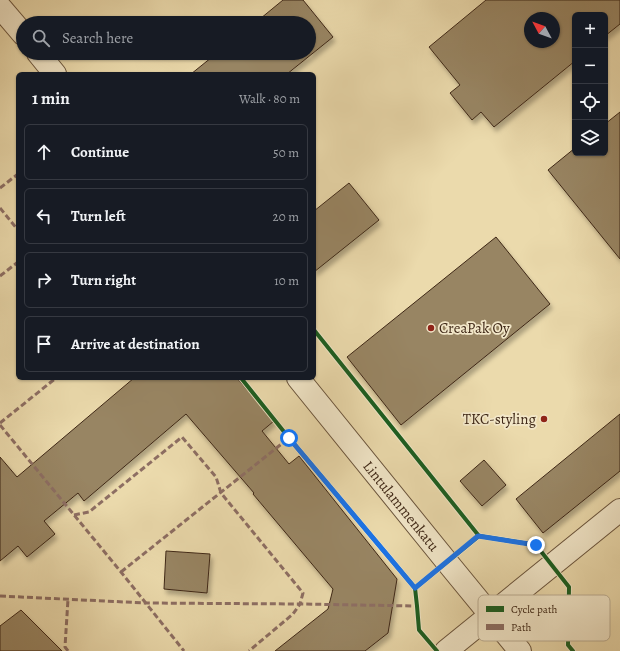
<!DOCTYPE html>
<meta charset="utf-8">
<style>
:root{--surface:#171b24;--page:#20242c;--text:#f1f3f6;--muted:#9ea1a6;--line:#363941}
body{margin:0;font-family:Alegreya,serif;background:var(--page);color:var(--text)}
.controls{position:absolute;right:12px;top:12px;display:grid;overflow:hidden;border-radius:6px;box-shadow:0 1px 3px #0004}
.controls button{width:36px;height:36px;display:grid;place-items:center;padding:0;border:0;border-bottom:1px solid var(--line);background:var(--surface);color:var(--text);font:20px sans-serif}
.compass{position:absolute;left:524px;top:12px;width:36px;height:36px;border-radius:50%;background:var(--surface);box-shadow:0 1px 3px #0004;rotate:311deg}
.stop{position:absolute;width:12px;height:12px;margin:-9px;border:3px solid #1a73e8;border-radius:50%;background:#fff}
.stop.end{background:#1a73e8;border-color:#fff;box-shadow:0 1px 4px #0008}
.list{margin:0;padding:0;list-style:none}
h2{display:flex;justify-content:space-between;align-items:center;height:52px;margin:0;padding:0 16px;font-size:17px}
h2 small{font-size:13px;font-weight:400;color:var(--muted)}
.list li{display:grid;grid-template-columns:26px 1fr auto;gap:12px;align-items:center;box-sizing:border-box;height:56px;margin:0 8px 8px;padding:0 8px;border:1px solid var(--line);border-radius:6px}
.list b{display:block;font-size:15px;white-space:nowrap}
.list em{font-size:13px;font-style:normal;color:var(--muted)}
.icon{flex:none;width:22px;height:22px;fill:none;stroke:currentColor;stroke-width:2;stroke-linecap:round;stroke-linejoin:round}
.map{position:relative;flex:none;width:620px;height:651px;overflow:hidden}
.search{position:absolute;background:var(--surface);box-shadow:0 1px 3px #0004;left:16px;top:16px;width:300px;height:44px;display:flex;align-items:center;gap:10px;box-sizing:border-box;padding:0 14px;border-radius:22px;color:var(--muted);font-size:15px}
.panel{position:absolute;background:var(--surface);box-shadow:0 1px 3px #0004;left:16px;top:72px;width:300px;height:308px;border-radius:6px}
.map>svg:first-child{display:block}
</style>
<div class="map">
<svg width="620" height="651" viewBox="0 0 620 651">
<defs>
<filter id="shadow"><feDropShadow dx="2.5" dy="4.5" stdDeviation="2" flood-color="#0004"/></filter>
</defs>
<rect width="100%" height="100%" fill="#ebdaac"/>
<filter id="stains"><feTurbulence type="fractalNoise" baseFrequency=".005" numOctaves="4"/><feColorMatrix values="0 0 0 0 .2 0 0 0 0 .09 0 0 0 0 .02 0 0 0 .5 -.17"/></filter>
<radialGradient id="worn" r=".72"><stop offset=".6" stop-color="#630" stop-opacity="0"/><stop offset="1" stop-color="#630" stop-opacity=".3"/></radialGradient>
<g fill="#988564" stroke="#3f2817" fill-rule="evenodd" filter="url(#shadow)">
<polygon points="283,0 303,0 333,37 287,74 191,74 217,53 309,53 309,23 255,23"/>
<path d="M486 0H620V24L605 36V15H575V61L494 127 481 112 472 120 450 93 460 85 429 47ZM530 18H554V42H530Z"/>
<polygon points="620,112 620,259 548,170 575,148 575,153 605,153 605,124"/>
<polygon points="349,183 379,220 314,272 314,211"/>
<polygon points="496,237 550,304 401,425 347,357"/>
<polygon points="134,378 237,378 274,421 262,431 289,464 299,456 397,579 388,633 365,651 275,651 328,609 333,589 253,494 254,493 186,414 84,501 78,493 44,521 55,534 27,557 18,546 0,561 0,457 17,477"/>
<polygon points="620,414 620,471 543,533 516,499"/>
<polygon points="484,460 506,485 482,506 460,481"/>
<polygon points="166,551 210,554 207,593 164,589"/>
<polygon points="21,610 62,651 0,651 0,626"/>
</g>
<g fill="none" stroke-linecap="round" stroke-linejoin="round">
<defs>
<g id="minor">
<polyline points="0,7 23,34"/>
<polyline points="38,53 55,74"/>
<polyline points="298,378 447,562 520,651"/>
<polyline points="446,651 620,510"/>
</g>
</defs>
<use href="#minor" stroke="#6a543c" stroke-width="24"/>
<use href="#minor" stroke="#f2e7c9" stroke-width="22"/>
<g stroke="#8d6e63" stroke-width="3" stroke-dasharray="6 3" stroke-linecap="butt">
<polyline points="0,188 18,174"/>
<polyline points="0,208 18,230"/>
<polyline points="0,276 18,262"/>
<polyline points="0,423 56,378"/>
<polyline points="0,425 121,572 184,651"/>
<polyline points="74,515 89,512 182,437 216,477 221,493 303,593 300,604 417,606"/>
<polyline points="121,572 289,438"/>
<polyline points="0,596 146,603 300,604 293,614 249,651"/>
<polyline points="68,651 65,647 68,599"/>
</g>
<defs>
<g id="cycleway">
<polyline points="314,330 479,536 536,545 569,587 568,645 573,651"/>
<polyline points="241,378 289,438 415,588 417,606 419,630 437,651"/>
<polyline points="415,588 479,536"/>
</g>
</defs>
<use href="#cycleway" stroke="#f2e7c9" stroke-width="6"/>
<use href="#cycleway" stroke="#1b5e20" stroke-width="4"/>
</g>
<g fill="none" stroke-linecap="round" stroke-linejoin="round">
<polyline stroke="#1a73e8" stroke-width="5" points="289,438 415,588 478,536 536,545"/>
</g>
<g fill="#8f2418" stroke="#f2e7c9" stroke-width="1.5">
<circle cx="431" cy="328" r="4"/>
<circle cx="544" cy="419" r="4"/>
</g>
<g text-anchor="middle" stroke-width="3.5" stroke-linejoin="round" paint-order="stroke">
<g font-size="15" fill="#3f2817" stroke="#f2e7c9" text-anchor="start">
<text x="439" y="333">CreaPak Oy</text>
<text x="536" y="424" text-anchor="end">TKC-styling</text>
</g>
<g font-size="15" fill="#3f2817" stroke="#f2e7c9">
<text transform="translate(401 506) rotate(51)" y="5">Lintulammenkatu</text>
</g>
</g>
<rect x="478" y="595" width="132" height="46" rx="6" fill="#f2e7c9" stroke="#bcae94" stroke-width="1"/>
<rect x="486" y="606" width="18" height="6" fill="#1b5e20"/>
<rect x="486" y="624" width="18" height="6" fill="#8d6e63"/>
<g font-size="11" fill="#3f2817">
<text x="511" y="613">Cycle path</text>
<text x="511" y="631">Path</text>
</g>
<rect width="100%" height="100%" filter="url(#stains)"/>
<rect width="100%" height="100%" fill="url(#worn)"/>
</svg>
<div class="controls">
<button>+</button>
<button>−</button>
<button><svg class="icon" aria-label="locate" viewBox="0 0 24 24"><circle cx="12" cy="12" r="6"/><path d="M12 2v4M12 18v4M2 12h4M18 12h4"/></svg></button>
<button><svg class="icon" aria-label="layers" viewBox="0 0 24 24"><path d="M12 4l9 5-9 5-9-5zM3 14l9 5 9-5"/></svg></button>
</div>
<svg class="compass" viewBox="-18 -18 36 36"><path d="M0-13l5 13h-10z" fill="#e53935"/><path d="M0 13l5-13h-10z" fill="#9ea1a6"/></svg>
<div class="stop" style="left:289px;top:438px"></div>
<div class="stop end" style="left:536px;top:545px"></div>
<div class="search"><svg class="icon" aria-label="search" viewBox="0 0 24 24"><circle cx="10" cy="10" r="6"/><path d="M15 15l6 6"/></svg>Search here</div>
<section class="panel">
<h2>1 min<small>Walk · 80 m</small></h2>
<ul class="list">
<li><svg class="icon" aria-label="ahead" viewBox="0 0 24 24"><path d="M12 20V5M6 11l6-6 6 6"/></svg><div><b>Continue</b></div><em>50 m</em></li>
<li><svg class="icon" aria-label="left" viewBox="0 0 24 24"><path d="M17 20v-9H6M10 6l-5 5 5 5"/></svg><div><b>Turn left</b></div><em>20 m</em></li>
<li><svg class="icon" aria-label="right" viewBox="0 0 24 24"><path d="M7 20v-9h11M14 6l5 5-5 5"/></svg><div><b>Turn right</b></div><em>10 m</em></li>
<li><svg class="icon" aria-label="arrive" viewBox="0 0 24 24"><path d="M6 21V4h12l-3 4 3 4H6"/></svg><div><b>Arrive at destination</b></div></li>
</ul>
</section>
</div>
